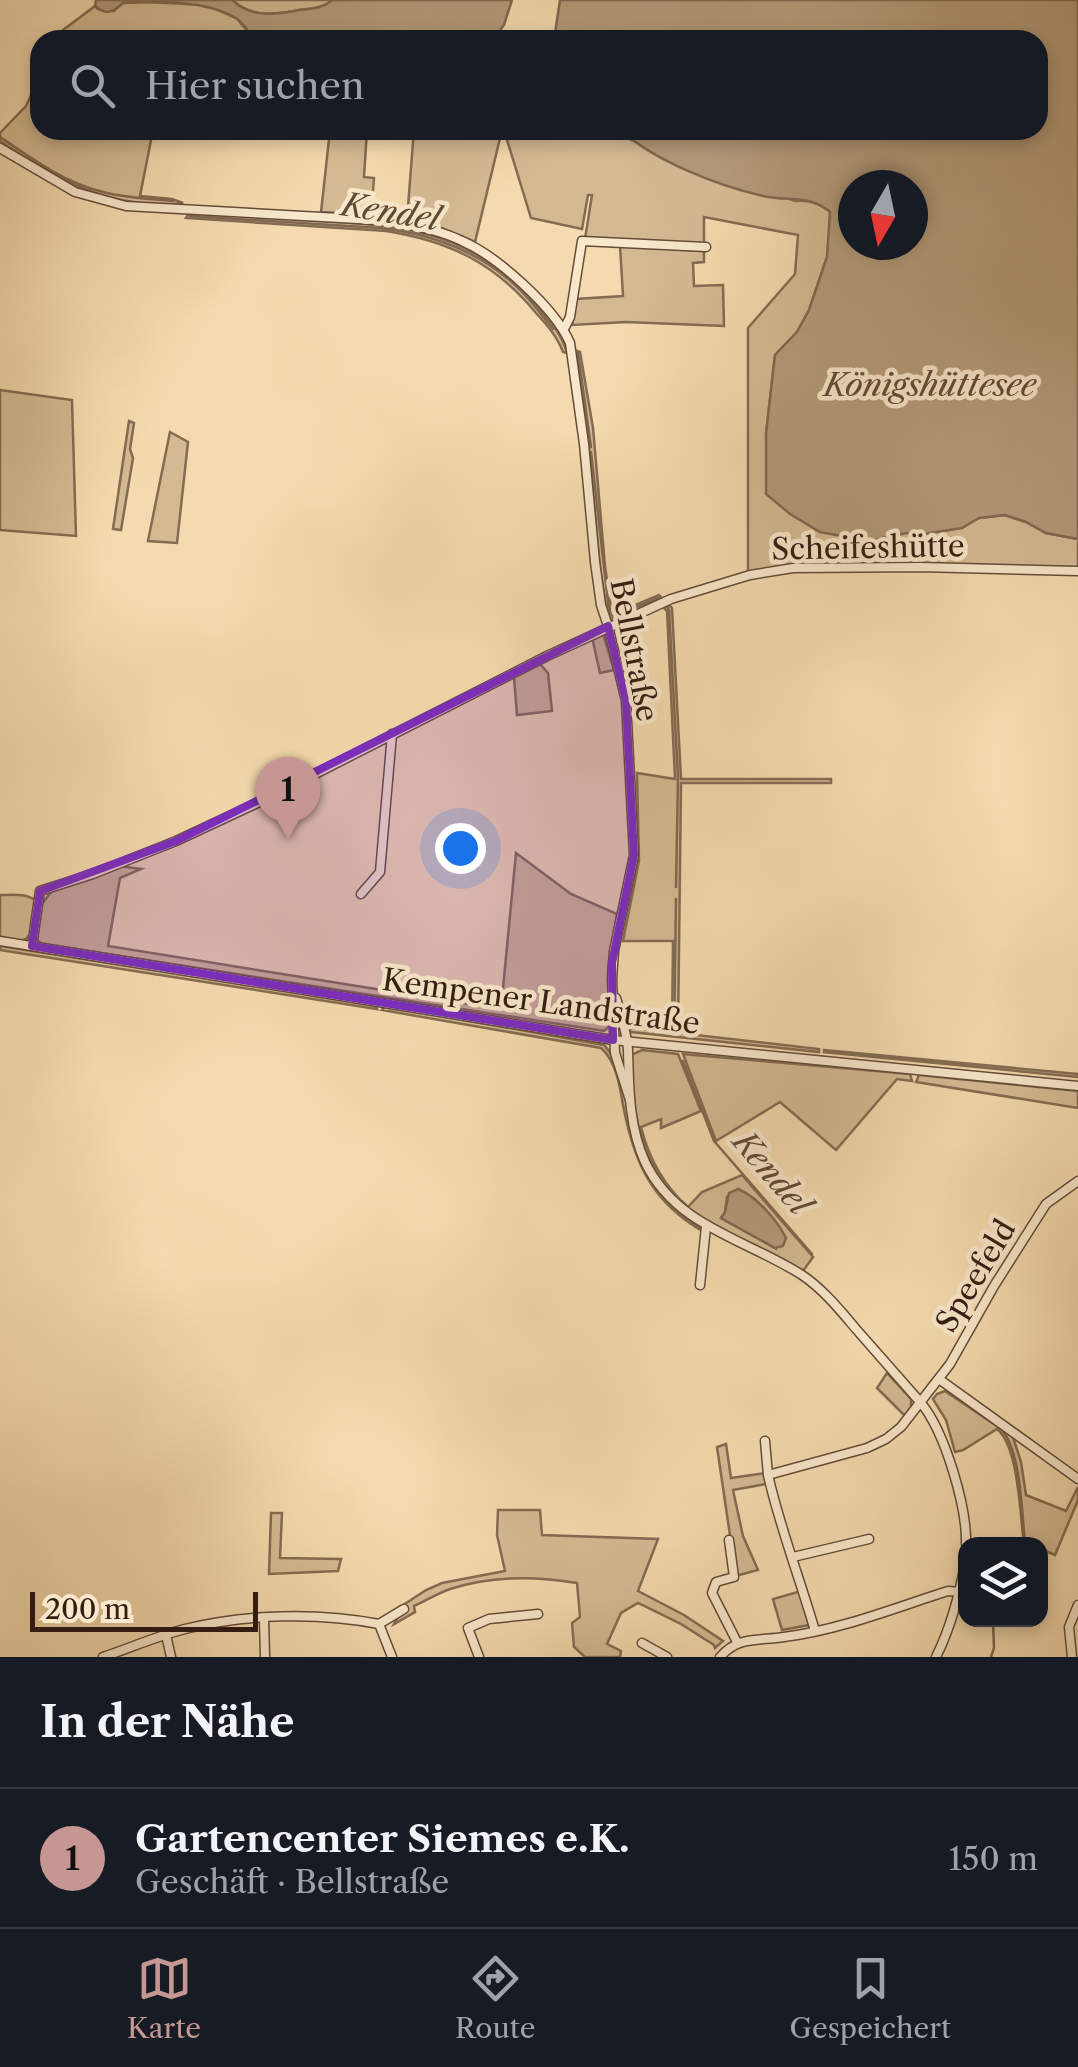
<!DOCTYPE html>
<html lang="de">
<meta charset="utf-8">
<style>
:root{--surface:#171b24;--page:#20242c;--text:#f1f3f6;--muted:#9ea1a6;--line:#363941;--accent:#c59692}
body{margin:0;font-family:"Libre Caslon Text",serif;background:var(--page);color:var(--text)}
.controls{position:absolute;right:30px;bottom:30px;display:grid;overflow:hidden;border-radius:20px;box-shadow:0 5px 15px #0003}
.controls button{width:90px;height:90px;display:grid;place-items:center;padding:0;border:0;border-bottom:2px solid var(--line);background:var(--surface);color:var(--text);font:50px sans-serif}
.compass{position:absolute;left:838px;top:170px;width:90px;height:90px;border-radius:50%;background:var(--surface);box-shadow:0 5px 15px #0003;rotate:189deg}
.scale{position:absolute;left:30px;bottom:25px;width:228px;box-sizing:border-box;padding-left:10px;border:5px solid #351d12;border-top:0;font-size:28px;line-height:35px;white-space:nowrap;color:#351d12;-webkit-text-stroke:8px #f8e7ca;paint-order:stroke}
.you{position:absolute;left:460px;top:848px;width:35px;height:35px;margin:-25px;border:8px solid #fff;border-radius:50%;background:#1a73e8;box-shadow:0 0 0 15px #1a73e833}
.badge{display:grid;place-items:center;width:65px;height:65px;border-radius:50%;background:var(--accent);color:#111;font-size:32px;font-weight:700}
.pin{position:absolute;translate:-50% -82px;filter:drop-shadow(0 2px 5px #0008)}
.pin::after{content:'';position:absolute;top:52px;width:35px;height:30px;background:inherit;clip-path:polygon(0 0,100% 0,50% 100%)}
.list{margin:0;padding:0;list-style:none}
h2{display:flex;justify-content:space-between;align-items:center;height:130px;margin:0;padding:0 40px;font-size:42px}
h2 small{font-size:32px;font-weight:400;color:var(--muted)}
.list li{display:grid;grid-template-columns:65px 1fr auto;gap:30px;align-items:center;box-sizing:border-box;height:140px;padding:0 40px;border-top:2px solid var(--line)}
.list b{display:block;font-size:38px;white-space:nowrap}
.list p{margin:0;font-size:32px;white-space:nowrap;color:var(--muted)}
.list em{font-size:32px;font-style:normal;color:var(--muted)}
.icon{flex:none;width:55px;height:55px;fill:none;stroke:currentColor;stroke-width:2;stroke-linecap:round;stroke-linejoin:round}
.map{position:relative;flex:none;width:1078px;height:1657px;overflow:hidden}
.search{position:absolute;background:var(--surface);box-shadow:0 5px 15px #0003;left:30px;right:30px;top:30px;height:110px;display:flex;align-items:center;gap:25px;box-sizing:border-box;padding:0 35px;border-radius:30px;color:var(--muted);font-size:38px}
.sheet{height:270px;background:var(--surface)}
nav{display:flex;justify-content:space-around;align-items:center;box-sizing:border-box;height:140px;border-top:2px solid var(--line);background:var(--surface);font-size:28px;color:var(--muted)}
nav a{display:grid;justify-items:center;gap:5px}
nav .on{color:var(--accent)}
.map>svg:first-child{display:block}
</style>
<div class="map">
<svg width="1078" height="1657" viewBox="0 0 1078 1657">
<rect width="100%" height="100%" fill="#f4daae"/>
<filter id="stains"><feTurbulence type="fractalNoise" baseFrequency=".002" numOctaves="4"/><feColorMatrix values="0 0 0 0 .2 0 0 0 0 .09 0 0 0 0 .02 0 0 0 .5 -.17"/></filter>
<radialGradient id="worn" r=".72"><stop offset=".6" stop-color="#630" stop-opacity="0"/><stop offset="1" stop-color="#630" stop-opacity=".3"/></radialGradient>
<g fill="#d4ba93" stroke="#846c52" stroke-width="2.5" fill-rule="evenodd">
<path d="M232 0H333C320 10 310 8 294 11 271 15 251 17 232 0Z"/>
<polygon points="146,2 207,5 236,18 252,36 294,37 299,40 56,40 59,33 95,6 98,9 114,11 122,3"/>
<path d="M40 76V130H153L140 196 172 199 183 203C111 211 58 180 0 141V133L26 106Z"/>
<polygon points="330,130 367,130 364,177 374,178 371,215 321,212"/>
<polygon points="414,130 502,130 475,242 432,224 407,219"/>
<path d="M504 130H621L631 140 795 201C811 200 818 203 831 212L827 257 809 310 797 332 775 355 766 434 907 533 924 534 961 528 979 518 1005 515 1026 522 1046 533 1078 539V569L918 564 748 573V328L795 274 798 235 704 217V246L585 239 592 195H588L582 229 531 218Z"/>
<path d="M189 213C230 215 271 218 312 220 400 226 472 229 534 303 548 319 561 332 567 353L563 352C557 336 547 325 536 313 495 263 449 241 386 231L186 218Z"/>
<polygon points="620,246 704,251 704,262 693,263 694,286 723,285 724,326 626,322 572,325 576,299 623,296"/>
<polygon points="577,351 580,352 593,428 605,566 612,615 659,595 663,599 614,621 608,620 600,568 587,427"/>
<polygon points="0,390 72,400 76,536 0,530"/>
<polygon points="129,421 134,423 130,449 133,458 121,530 113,529"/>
<polygon points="170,432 188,442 177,543 148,541"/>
<polygon points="666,602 672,608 681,779 831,779 831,783 681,783 678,1033 819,1049 819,1052 631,1032 628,1028 672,1032 673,941 623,941 639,861 637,773 675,779 667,611 661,605"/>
<polygon points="603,634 614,670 600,673 592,637"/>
<polygon points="540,664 548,673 552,711 517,715 514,677"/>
<polygon points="516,853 571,894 617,914 608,967 610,1026 604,1031 43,944 38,941 37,935 42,904 54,888 119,866 141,869 120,878 108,946 501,1009"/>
<path d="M0 895C11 895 27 893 36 901L30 934 26 939 20 941 0 937Z"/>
<polygon points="0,946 374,1004 377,1009 0,950"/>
<path d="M386 1006 604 1045C630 1071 627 1135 645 1171 655 1189 669 1206 686 1218 692 1223 699 1227 704 1232 651 1202 634 1162 623 1105 620 1086 616 1061 601 1048L382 1010Z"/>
<path d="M642 1050 678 1054 701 1111 661 1128V1119L641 1127C649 1159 663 1185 688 1207L702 1192 742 1175 813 1257 803 1271C720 1229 650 1213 635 1108 632 1090 629 1073 631 1055ZM738 1189 755 1199 775 1248 721 1218 725 1212 727 1197Z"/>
<polygon points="824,1050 1078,1074 1078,1077 824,1052"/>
<polygon points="683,1054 910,1074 912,1081 897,1079 836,1150 780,1102 716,1141"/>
<polygon points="919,1075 1078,1091 1078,1108 916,1082"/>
<polygon points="887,1373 911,1399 911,1407 905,1416 877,1388"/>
<path d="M945 1391 1013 1437 1021 1462 1026 1495 1066 1511 1078 1487V1500L1055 1555 1041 1549 1040 1544H1024C1020 1517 1019 1446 997 1429L963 1450 955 1452 946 1420 933 1399 937 1394Z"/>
<polygon points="726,1444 731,1478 765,1473 766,1484 733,1490 743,1536 758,1570 736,1576 717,1447"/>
<path d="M498 1510H540L542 1535 658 1539 638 1591 684 1615 723 1641 715 1648 714 1645 681 1624 638 1603 621 1613 607 1644 621 1651 620 1657H585L574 1647 572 1623 580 1617 577 1583C536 1576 491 1576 450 1589 438 1593 426 1601 414 1606L415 1612 394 1624 398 1616 394 1611 426 1590 442 1583 505 1571 497 1535Z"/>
<polygon points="271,1513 282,1513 280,1558 341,1559 338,1571 269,1574"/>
<polygon points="801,1591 809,1625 782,1630 773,1599"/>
</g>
<g fill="#b39a79" stroke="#816850" stroke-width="2.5" fill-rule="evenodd">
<path d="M96 0H232C251 17 271 15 294 11 310 8 320 10 333 0H512L504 25 493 40H299L294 37 252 36C247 30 242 22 236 18 205 0 158 1 123 3 113 12 107 16 95 6Z"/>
<path d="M560 0H1078V539L1046 533 1026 522 1005 515 979 518 962 528 924 534 907 533 868 541 820 532 790 514 766 494V434L775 355 797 332 809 310 827 257 830 212C809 194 790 202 763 196 719 186 654 161 621 130H1038V40H554ZM913 185V245H853V185Z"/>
<path d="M738 1189C757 1197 777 1220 786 1238L783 1246 775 1248 721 1218 725 1212 729 1193Z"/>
</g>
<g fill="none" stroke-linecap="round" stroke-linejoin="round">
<g stroke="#816850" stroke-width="2.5">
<path d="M0 137C32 159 65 183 103 192 126 198 149 199 173 201"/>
<path d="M190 216 380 228C433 234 484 253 522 292 533 303 543 317 553 329"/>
<polyline points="578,353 591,447"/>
<polyline points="591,452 610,619 658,598 660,600"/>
<polyline points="666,605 669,610 678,778 676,887"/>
<polyline points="674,1033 676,899"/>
<polyline points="683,1061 714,1141 812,1254"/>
<path d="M1002 1430C1021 1452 1022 1514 1025 1544"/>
<polyline points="991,1657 994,1648 993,1620"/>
</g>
<defs>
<g id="minor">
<path d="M0 148 75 192 126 206 394 221C417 226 441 231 462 241 497 256 555 308 570 343L584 444 595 562 601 605 608 626 626 701 634 855 614 951 612 979 615 1053 630 1100"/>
<polyline points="564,329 570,317 582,241 706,247"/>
<polyline points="361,894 380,872 392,734"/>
<polyline points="0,941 613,1040 1078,1086"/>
<polyline points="32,946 40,891 93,874 176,841 266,799 547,656 671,599 750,575 793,568 920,567 1078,571"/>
<path d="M616 998C621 1015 627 1033 628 1050 629 1088 629 1127 645 1162 676 1227 746 1239 802 1275 823 1289 840 1310 856 1329 878 1354 899 1378 921 1403 945 1432 967 1507 966 1544"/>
<polyline points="700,1285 706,1227"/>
<polyline points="939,1379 1078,1479"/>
<polyline points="765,1441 768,1475 867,1448 886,1439 901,1427 950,1364 994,1286 1046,1204 1078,1181"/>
<path d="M768 1475C780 1528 800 1579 815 1631"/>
<polyline points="729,1540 734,1577 716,1582 712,1593 737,1642"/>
<polyline points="793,1557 869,1539"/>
<polyline points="264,1618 265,1657"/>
<polyline points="379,1624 404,1609"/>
<polyline points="166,1635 171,1657"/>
<polyline points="642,1643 667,1657"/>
<path d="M103 1657C130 1648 157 1636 185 1629 246 1614 317 1612 379 1624L392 1657"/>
<polyline points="479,1657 468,1628 489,1619 538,1614"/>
<path d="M720 1657C738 1636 758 1641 784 1637 840 1630 894 1608 948 1591L961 1592"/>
<path d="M936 1657C952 1625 960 1593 966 1558"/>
<polyline points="1072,1657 1069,1627 1078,1605"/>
</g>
</defs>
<use href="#minor" stroke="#654c39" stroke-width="11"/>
<use href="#minor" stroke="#f8e7ca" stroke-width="8"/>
</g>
<path fill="#7b2cbf" fill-opacity="0.2" stroke="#7b2cbf" stroke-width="8" stroke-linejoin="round" d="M608 626 626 701 634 855 612 963 613 1040 32 946 40 891 176 841Z"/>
<g text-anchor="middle" stroke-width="9" stroke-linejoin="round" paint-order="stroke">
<g font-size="30" fill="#351d12" stroke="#f8e7ca">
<text transform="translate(868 548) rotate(-1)" y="10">Scheifeshütte</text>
<text transform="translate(634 650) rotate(79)" y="10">Bellstraße</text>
<text transform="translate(541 1002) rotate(8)" y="10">Kempener Landstraße</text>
<text transform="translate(976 1276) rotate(-59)" y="10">Speefeld</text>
</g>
<g font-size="32" font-style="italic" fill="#614936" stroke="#f8e7ca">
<text transform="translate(391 212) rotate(9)" y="11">Kendel</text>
<text x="930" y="396">Königshüttesee</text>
<text transform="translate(772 1173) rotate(49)" y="11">Kendel</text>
</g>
</g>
<rect width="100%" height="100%" filter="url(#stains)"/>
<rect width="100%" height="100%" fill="url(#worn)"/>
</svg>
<div class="controls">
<button><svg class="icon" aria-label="layers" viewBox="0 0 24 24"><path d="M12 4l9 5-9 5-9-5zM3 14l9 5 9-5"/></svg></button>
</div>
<svg class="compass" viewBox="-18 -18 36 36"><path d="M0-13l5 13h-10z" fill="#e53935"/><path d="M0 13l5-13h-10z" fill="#9ea1a6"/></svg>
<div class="scale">200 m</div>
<div class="you"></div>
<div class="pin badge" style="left:288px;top:839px">1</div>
<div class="search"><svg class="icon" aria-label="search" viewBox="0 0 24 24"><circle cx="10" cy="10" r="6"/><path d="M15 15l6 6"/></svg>Hier suchen</div>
</div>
<section class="sheet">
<h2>In der Nähe<small></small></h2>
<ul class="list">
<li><span class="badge">1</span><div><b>Gartencenter Siemes e.K.</b><p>Geschäft · Bellstraße</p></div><em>150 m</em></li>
</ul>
</section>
<nav>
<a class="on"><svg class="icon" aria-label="map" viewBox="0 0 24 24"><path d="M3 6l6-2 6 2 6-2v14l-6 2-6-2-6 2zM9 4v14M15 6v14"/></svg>Karte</a>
<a><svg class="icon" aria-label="directions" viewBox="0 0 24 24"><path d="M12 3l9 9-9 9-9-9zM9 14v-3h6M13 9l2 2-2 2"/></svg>Route</a>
<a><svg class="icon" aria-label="saved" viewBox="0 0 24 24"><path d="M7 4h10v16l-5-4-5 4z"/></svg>Gespeichert</a>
</nav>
